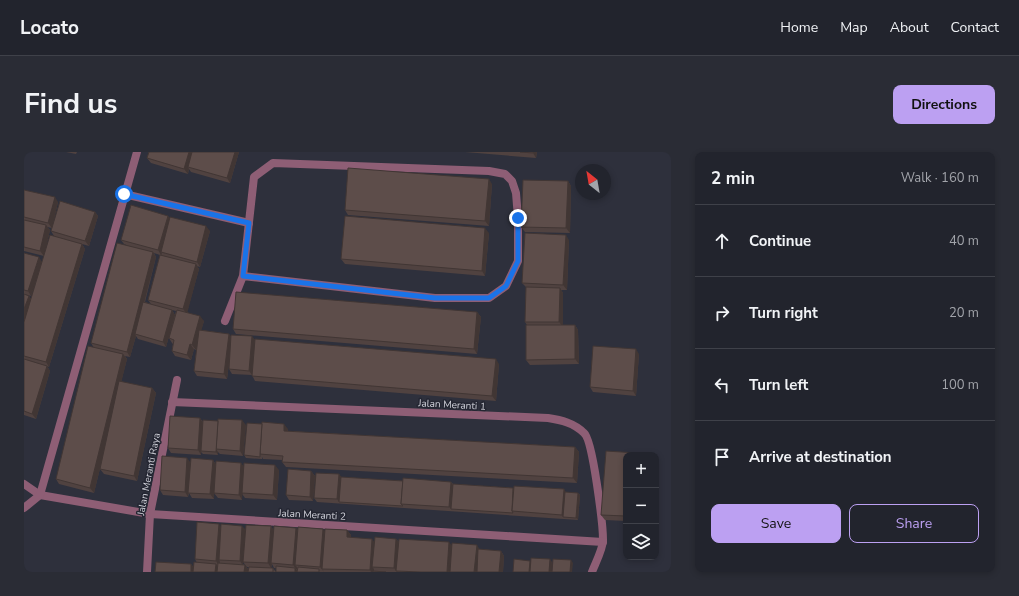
<!DOCTYPE html>
<meta charset="utf-8">
<style>
:root{--surface:#22242d;--page:#2a2c35;--text:#f1f3f6;--muted:#a2a4aa;--line:#3f4149;--accent:#bca0f2}
body{margin:0;font-family:"Nunito Sans",sans-serif;background:var(--page);color:var(--text)}
.controls{position:absolute;right:12px;bottom:12px;display:grid;overflow:hidden;border-radius:8px;box-shadow:0 2px 6px #0003}
.controls button{width:36px;height:36px;display:grid;place-items:center;padding:0;border:0;border-bottom:1px solid var(--line);background:var(--surface);color:var(--text);font:20px sans-serif}
.compass{position:absolute;left:551px;top:12px;width:36px;height:36px;border-radius:50%;background:var(--surface);box-shadow:0 2px 6px #0003;rotate:329deg}
.stop{position:absolute;width:12px;height:12px;margin:-9px;border:3px solid #1a73e8;border-radius:50%;background:#fff}
.stop.end{background:#1a73e8;border-color:#fff;box-shadow:0 1px 4px #0008}
.list{margin:0;padding:0;list-style:none}
h2{display:flex;justify-content:space-between;align-items:center;height:52px;margin:0;padding:0 16px;font-size:17px}
h2 small{font-size:13px;font-weight:400;color:var(--muted)}
.list li{display:grid;grid-template-columns:26px 1fr auto;gap:12px;align-items:center;box-sizing:border-box;height:72px;padding:0 16px;border-top:1px solid var(--line)}
.list b{display:block;font-size:15px;white-space:nowrap}
.list em{font-size:13px;font-style:normal;color:var(--muted)}
.actions{display:flex;gap:8px;padding:12px 16px}
.actions a{flex:1;padding:9px 0;border:1px solid var(--accent);border-radius:8px;text-align:center;font-size:14px;color:var(--accent)}
.actions .main{background:var(--accent);color:#111}
.icon{flex:none;width:22px;height:22px;fill:none;stroke:currentColor;stroke-width:2;stroke-linecap:round;stroke-linejoin:round}
.map{position:relative;flex:none;width:647px;height:420px;overflow:hidden;border-radius:8px}
header{display:flex;align-items:center;gap:24px;box-sizing:border-box;height:56px;padding:0 20px;background:var(--surface);border-bottom:1px solid var(--line)}
header strong{font-size:19px}
nav{display:flex;gap:22px;margin-inline-start:auto;font-size:14px}
.intro{display:flex;align-items:center;justify-content:space-between;box-sizing:border-box;height:96px;padding:0 24px}
h1{margin:0;font-size:28px}
.button{padding:10px 18px;border-radius:8px;background:var(--accent);color:#111;font-size:14px;font-weight:700}
main{display:flex;gap:24px;padding:0 24px}
aside{flex:1;background:var(--surface);border-radius:8px;box-shadow:0 2px 6px #0003}
.map>svg:first-child{display:block}
</style>
<header>
<strong>Locato</strong>
<nav><a>Home</a><a>Map</a><a>About</a><a>Contact</a></nav>
</header>
<div class="intro"><h1>Find us</h1><a class="button">Directions</a></div>
<main>
<div class="map">
<svg width="647" height="420" viewBox="0 0 647 420">
<rect width="100%" height="100%" fill="#2e303c"/>
<g fill="none" stroke-linecap="round" stroke-linejoin="round">
<g stroke="#8e5e75" stroke-width="8">
<polyline points="100,42 225,71"/>
<polyline points="201,169 219,124 230,25 249,11 465,19 481,22 488,29 492,41 494,66 494,109 482,134 465,146 411,146 219,124"/>
<path d="M148 250 524 266C537 268 550 271 560 281 569 288 579 374 579 388 579 397 571 412 568 420"/>
<polyline points="0,332 16,343 126,362 579,390"/>
<polyline points="0,356 16,343 113,0"/>
<polyline points="123,420 126,362 153,228"/>
</g>
</g>
<g fill="#504240" fill-rule="evenodd">
<polygon points="42,0 53,0 52,2"/>
<polygon points="125,0 215,0 206,31 167,20 165,17 164,22 127,11 123,6"/>
<polygon points="441,0 513,0 512,6"/>
<polygon points="544,29 547,34 546,81 501,80 497,75"/>
<polygon points="468,32 465,74 324,63 321,58"/>
<polygon points="0,38 34,50 28,76 23,75 26,78 20,104 0,99"/>
<polygon points="71,60 74,64 65,94 58,92 61,97 25,215 23,214 26,219 12,267 0,263 0,142 5,144 7,147 15,120 7,144 0,142 0,101 18,110 30,84 27,79"/>
<path d="M144 64 146 67 186 79 176 115 173 114 175 117 163 160 180 169 177 178 205 182 207 185 475 212 472 249 231 229 228 223 208 222 205 217V212L203 227 173 224 170 219 173 193 172 198 170 197 167 208 151 204 148 199 149 192 148 191 145 186 152 159 148 158 151 163 142 195 114 187 112 184 106 205 101 204 103 207 97 230 128 236 132 241 113 329 80 322 76 317 78 308 70 341 35 332 32 327 70 196 67 191 107 95 100 92 97 88ZM130 101 136 103 124 148 127 152 121 150 132 105Z"/>
<polygon points="465,81 461,124 321,112 317,107"/>
<polygon points="545,88 543,138 537,138 539,141 539,173 551,173 554,178 555,212 506,213 502,208 503,173 501,170 502,135 498,131"/>
<polygon points="453,160 457,165 453,202 212,182 209,177"/>
<polygon points="615,202 612,244 569,240 566,235"/>
<polygon points="176,266 179,270 222,273 219,304 196,302 194,300 194,303 179,302 177,300 177,303 147,301 144,296"/>
<polygon points="264,277 264,279 551,295 555,300 553,331 262,315 258,310 258,308 239,307 238,305 238,307 222,306 220,303"/>
<polygon points="602,303 602,369 581,368 577,363"/>
<polygon points="189,308 192,313 217,311 220,316 255,318 253,348 221,346 218,342 218,348 194,346 190,341 190,347 168,346 165,341 164,345 139,343 136,338 166,310"/>
<polygon points="287,319 291,324 289,349 265,348 262,343"/>
<polygon points="315,322 317,325 379,329 427,330 429,332 489,336 540,337 541,340 554,341 556,343 554,368 293,350 290,346"/>
<path d="M247 374 249 378 272 376 274 378 301 379 323 378 327 383V386L350 390 372 387 375 390 428 394 456 397 477 399 480 404 479 420H224L225 415H223L219 410V412L221 413 224 417 131 420 167 412 170 416 173 411 171 407 197 375 222 378ZM248 412 250 416H252V420L249 416H247Z"/>
</g>
<g fill="#413634">
<polygon points="165,0 170,0 164,15 165,17 164,22 160,17"/>
<polygon points="211,0 215,0 206,31 203,26"/>
<polygon points="509,0 513,0 512,6 509,1"/>
<polygon points="465,27 468,32 465,74 461,69"/>
<polygon points="544,29 547,34 546,81 542,76"/>
<polygon points="31,45 34,50 28,76 24,71"/>
<polygon points="71,60 74,64 65,94 61,89"/>
<polygon points="144,64 147,69 137,100 138,102 137,103 134,98"/>
<polygon points="22,73 26,78 20,104 16,99"/>
<polygon points="182,74 186,79 176,115 173,110"/>
<polygon points="461,76 465,81 461,124 458,119"/>
<polygon points="542,83 545,88 543,138 539,133"/>
<polygon points="58,92 61,97 25,215 22,210"/>
<polygon points="129,100 132,105 112,182 111,182 112,184 106,205 103,200"/>
<polygon points="15,105 18,110 7,144 4,139"/>
<polygon points="172,112 175,117 163,162 159,157"/>
<polygon points="536,136 539,141 539,175 535,170"/>
<polygon points="5,144 8,149 0,172 0,157"/>
<polygon points="148,158 151,163 142,195 139,190"/>
<polygon points="453,160 457,165 453,202 450,197"/>
<polygon points="176,164 180,169 172,198 168,193"/>
<polygon points="551,173 554,178 555,212 551,207"/>
<polygon points="205,182 208,187 203,227 200,222"/>
<polygon points="228,184 232,189 229,224 225,219"/>
<polygon points="166,192 170,197 167,208 163,203"/>
<polygon points="612,197 615,202 612,244 609,239"/>
<polygon points="99,202 103,207 70,341 66,336"/>
<polygon points="472,207 475,212 472,249 468,244"/>
<polygon points="23,214 26,219 12,267 8,262"/>
<polygon points="128,236 132,241 113,329 110,324"/>
<polygon points="176,266 179,271 177,303 174,298"/>
<polygon points="218,268 222,273 219,304 216,299"/>
<polygon points="260,272 264,277 263,284 260,279"/>
<polygon points="551,295 555,300 553,331 549,326"/>
<polygon points="192,297 194,300 194,303 192,300"/>
<polygon points="163,306 167,311 164,345 161,340"/>
<polygon points="189,308 192,313 190,347 186,342"/>
<polygon points="217,311 221,316 218,348 215,343"/>
<polygon points="251,313 255,318 253,348 249,343"/>
<polygon points="287,319 291,324 289,349 286,345"/>
<polygon points="315,322 319,327 315,350 313,347"/>
<polygon points="427,330 430,335 427,357 425,355"/>
<polygon points="540,337 543,342 539,365 538,363"/>
<polygon points="554,341 556,343 554,368 552,366"/>
<polygon points="195,372 198,377 195,408 196,410 195,414 192,409"/>
<polygon points="218,374 222,378 219,414 216,409"/>
<polygon points="247,374 250,379 247,411 248,412 247,416 244,411"/>
<polygon points="272,376 275,381 271,413 273,415 273,418 269,413"/>
<polygon points="299,377 303,382 298,417 300,420 296,415"/>
<polygon points="323,378 327,383 326,390 323,385"/>
<polygon points="348,387 352,392 348,415 350,417 350,420 347,420 346,418"/>
<polygon points="372,387 376,392 372,419 374,420 373,420 370,416"/>
<polygon points="425,390 429,395 427,420 423,420"/>
<polygon points="453,393 456,398 454,420 450,420"/>
<polygon points="477,399 480,404 479,420 475,420"/>
<polygon points="526,407 528,410 528,420 525,420"/>
<polygon points="547,408 549,411 548,420 546,420"/>
<polygon points="506,409 507,411 507,420 505,420"/>
<polygon points="167,412 171,417 171,420 167,420"/>
<polygon points="192,412 195,417 195,420 191,420"/>
<polygon points="221,413 224,417 224,420 220,420"/>
<polygon points="271,416 274,420 271,420"/>
</g>
<g fill="#5d4d4a" stroke="#413634">
<polygon points="125,0 165,0 160,17 123,6"/>
<polygon points="168,0 211,0 203,26 164,15"/>
<polygon points="496,0 509,0 509,1"/>
<polygon points="324,16 465,27 461,69 321,58"/>
<polygon points="499,28 544,29 542,76 497,75"/>
<polygon points="0,38 31,45 24,71 0,65"/>
<polygon points="36,49 71,60 61,89 27,79"/>
<polygon points="107,53 144,64 134,98 97,88"/>
<polygon points="321,64 461,76 458,119 317,107"/>
<polygon points="146,65 182,74 173,110 137,100"/>
<polygon points="0,68 22,73 16,99 0,95"/>
<polygon points="501,81 542,83 539,133 498,131"/>
<polygon points="26,83 58,92 22,210 0,204 0,170"/>
<polygon points="93,91 129,100 103,200 67,191"/>
<polygon points="0,101 15,105 4,139 0,138"/>
<polygon points="136,103 172,112 159,157 124,148"/>
<polygon points="502,135 536,136 535,170 501,170"/>
<polygon points="212,140 453,160 450,197 209,177"/>
<polygon points="0,142 5,144 0,157"/>
<polygon points="119,150 148,158 139,190 111,182"/>
<polygon points="153,158 176,164 168,193 166,192 163,203 148,199 150,188 145,186"/>
<polygon points="502,173 551,173 551,207 502,208"/>
<polygon points="175,178 205,182 200,222 170,219"/>
<polygon points="207,183 228,184 225,219 205,217"/>
<polygon points="231,187 472,207 468,244 228,224"/>
<polygon points="64,194 99,202 66,336 32,327"/>
<polygon points="569,194 612,197 609,239 566,235"/>
<polygon points="0,207 23,214 8,262 0,259"/>
<polygon points="95,229 128,236 110,324 76,317"/>
<polygon points="146,264 176,266 174,298 144,296"/>
<polygon points="194,267 218,268 216,299 192,297"/>
<polygon points="179,268 194,269 192,300 177,299"/>
<polygon points="238,270 260,272 260,279 551,295 549,326 258,310 259,304 236,302"/>
<polygon points="223,271 238,272 236,302 236,305 220,303"/>
<polygon points="582,299 613,301 613,303 602,303 602,364 577,363"/>
<polygon points="138,304 163,306 161,340 136,338"/>
<polygon points="167,306 189,308 186,342 164,341"/>
<polygon points="192,309 217,311 215,343 190,341"/>
<polygon points="220,311 251,313 249,343 218,341"/>
<polygon points="264,317 287,319 286,345 262,343"/>
<polygon points="292,321 315,322 313,347 290,346"/>
<polygon points="317,325 379,329 377,352 379,354 315,350"/>
<polygon points="379,326 427,330 425,355 377,352"/>
<polygon points="429,332 489,336 488,359 489,361 427,357"/>
<polygon points="490,334 540,337 538,363 488,359"/>
<polygon points="541,340 554,341 552,366 539,365"/>
<polygon points="173,370 195,372 192,409 171,407"/>
<polygon points="197,372 218,374 216,409 195,408"/>
<polygon points="222,373 247,374 244,411 219,410"/>
<polygon points="250,374 272,376 269,413 247,411"/>
<polygon points="274,375 299,377 296,415 271,413"/>
<polygon points="301,377 323,378 323,385 348,387 346,418 298,417"/>
<polygon points="351,385 372,387 370,416 348,415"/>
<polygon points="375,387 425,390 423,420 397,420 372,419"/>
<polygon points="428,391 453,393 450,420 426,420"/>
<polygon points="454,397 477,399 475,420 453,420"/>
<polygon points="507,406 526,407 525,420 506,420"/>
<polygon points="490,407 506,409 505,420 489,420"/>
<polygon points="529,407 547,408 546,420 528,420"/>
<polygon points="132,410 167,412 167,420 131,420"/>
<polygon points="170,410 192,412 191,420 169,420"/>
<polygon points="194,411 221,413 220,420 193,420"/>
<polygon points="252,414 271,416 271,420 252,420"/>
<polygon points="225,415 249,416 249,420 224,420"/>
<polygon points="274,415 295,417 295,420 273,420"/>
<polygon points="349,419 362,420 349,420"/>
</g>
<g fill="none" stroke-linecap="round" stroke-linejoin="round">
<polyline stroke="#1a73e8" stroke-width="5" points="100,42 225,71 219,124 411,146 465,146 482,134 494,109 494,66"/>
</g>
<g text-anchor="middle" stroke-width="3" stroke-linejoin="round" paint-order="stroke">
<g font-size="10" fill="#d3d4dc" stroke="#242632">
<text transform="translate(428 252) rotate(3)" y="4">Jalan Meranti 1</text>
<text transform="translate(124 322) rotate(-79)" y="4">Jalan Meranti Raya</text>
<text transform="translate(288 362) rotate(3)" y="4">Jalan Meranti 2</text>
</g>
</g>
</svg>
<div class="controls">
<button>+</button>
<button>−</button>
<button><svg class="icon" aria-label="layers" viewBox="0 0 24 24"><path d="M12 4l9 5-9 5-9-5zM3 14l9 5 9-5"/></svg></button>
</div>
<svg class="compass" viewBox="-18 -18 36 36"><path d="M0-13l5 13h-10z" fill="#e53935"/><path d="M0 13l5-13h-10z" fill="#a2a4aa"/></svg>
<div class="stop" style="left:100px;top:42px"></div>
<div class="stop end" style="left:494px;top:66px"></div>
</div>
<aside>
<h2>2 min<small>Walk · 160 m</small></h2>
<ul class="list">
<li><svg class="icon" aria-label="ahead" viewBox="0 0 24 24"><path d="M12 20V5M6 11l6-6 6 6"/></svg><div><b>Continue</b></div><em>40 m</em></li>
<li><svg class="icon" aria-label="right" viewBox="0 0 24 24"><path d="M7 20v-9h11M14 6l5 5-5 5"/></svg><div><b>Turn right</b></div><em>20 m</em></li>
<li><svg class="icon" aria-label="left" viewBox="0 0 24 24"><path d="M17 20v-9H6M10 6l-5 5 5 5"/></svg><div><b>Turn left</b></div><em>100 m</em></li>
<li><svg class="icon" aria-label="arrive" viewBox="0 0 24 24"><path d="M6 21V4h12l-3 4 3 4H6"/></svg><div><b>Arrive at destination</b></div></li>
</ul>
<div class="actions"><a class="main">Save</a><a>Share</a></div>
</aside>
</main>
